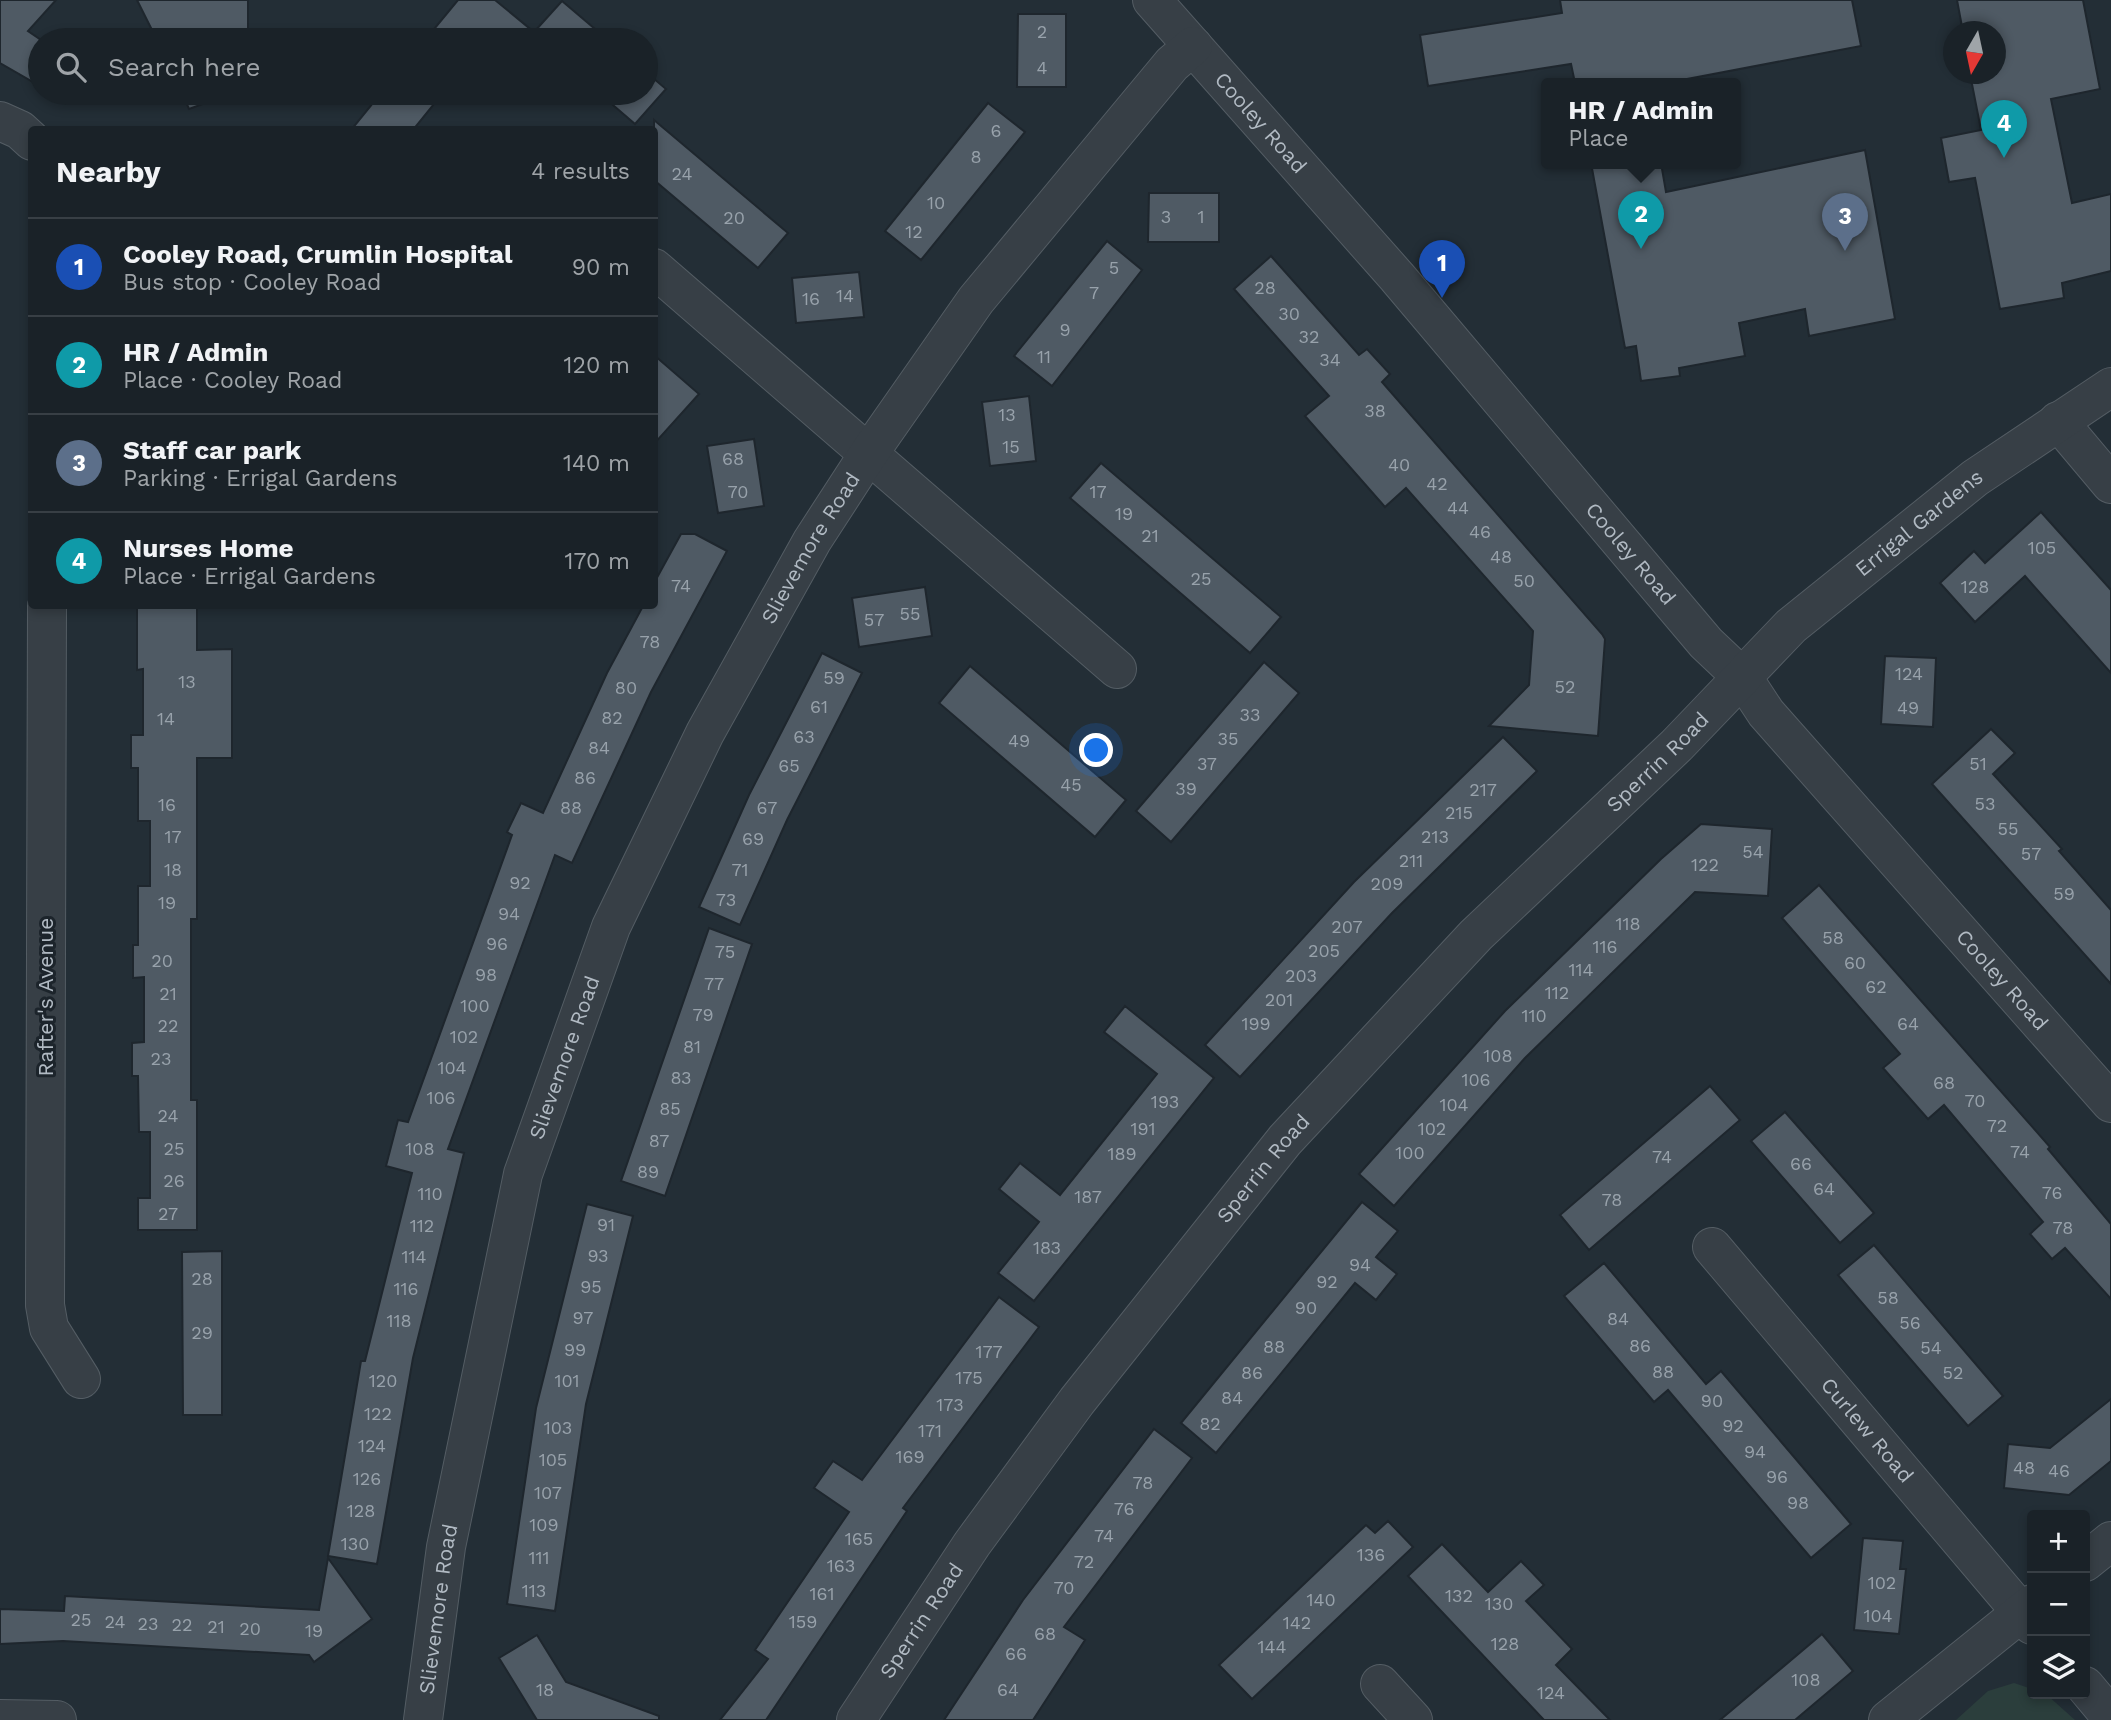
<!DOCTYPE html>
<meta charset="utf-8">
<style>
:root{--surface:#1a2228;--page:#272f34;--text:#f1f3f6;--muted:#9fa4a8;--line:#383f45;--accent:#b45309}
body{margin:0;font-family:"Work Sans",sans-serif;background:var(--page);color:var(--text)}
.controls{position:absolute;right:21px;bottom:21px;display:grid;overflow:hidden;border-radius:7px;box-shadow:0 4px 10px #0003}
.controls button{width:63px;height:63px;display:grid;place-items:center;padding:0;border:0;border-bottom:2px solid var(--line);background:var(--surface);color:var(--text);font:35px sans-serif}
.compass{position:absolute;left:1943px;top:21px;width:63px;height:63px;border-radius:50%;background:var(--surface);box-shadow:0 4px 10px #0003;rotate:189deg}
.you{position:absolute;left:1097px;top:751px;width:24px;height:24px;margin:-18px;border:5px solid #fff;border-radius:50%;background:#1a73e8;box-shadow:0 0 0 10px #1a73e833}
.badge{display:grid;place-items:center;width:46px;height:46px;border-radius:50%;background:var(--accent);color:#fff;font-size:23px;font-weight:700}
.pin{position:absolute;translate:-50% -58px;filter:drop-shadow(0 2px 4px #0008)}
.pin::after{content:'';position:absolute;top:37px;width:24px;height:21px;background:inherit;clip-path:polygon(0 0,100% 0,50% 100%)}
.popup{position:absolute;left:1541px;top:78px;width:200px;height:91px;box-sizing:border-box;display:grid;place-content:center;border-radius:7px;background:var(--surface);filter:drop-shadow(0 2px 5px #0005);font-size:23px;white-space:nowrap;color:var(--muted)}
.popup b{font-size:26px;color:var(--text)}
.popup::after{content:'';position:absolute;left:50%;top:100%;margin-left:-14px;border:14px solid transparent;border-top-color:var(--surface)}
.list{margin:0;padding:0;list-style:none}
h2{display:flex;justify-content:space-between;align-items:center;height:91px;margin:0;padding:0 28px;font-size:30px}
h2 small{font-size:23px;font-weight:400;color:var(--muted)}
.list li{display:grid;grid-template-columns:46px 1fr auto;gap:21px;align-items:center;box-sizing:border-box;height:98px;padding:0 28px;border-top:2px solid var(--line)}
.list b{display:block;font-size:26px;white-space:nowrap}
.list p{margin:0;font-size:23px;white-space:nowrap;color:var(--muted)}
.list em{font-size:23px;font-style:normal;color:var(--muted)}
.icon{flex:none;width:38px;height:38px;fill:none;stroke:currentColor;stroke-width:2;stroke-linecap:round;stroke-linejoin:round}
.map{position:relative;flex:none;width:2111px;height:1720px;overflow:hidden}
.search{position:absolute;background:var(--surface);box-shadow:0 4px 10px #0003;left:28px;top:28px;width:630px;height:77px;display:flex;align-items:center;gap:18px;box-sizing:border-box;padding:0 24px;border-radius:38px;color:var(--muted);font-size:26px}
.panel{position:absolute;background:var(--surface);box-shadow:0 4px 10px #0003;left:28px;top:126px;width:630px;height:483px;border-radius:7px}
.map>svg:first-child{display:block}
</style>
<div class="map">
<svg width="2111" height="1720" viewBox="0 0 2111 1720">
<rect width="100%" height="100%" fill="#232e36"/>
<polygon fill="#2b3e3c" points="2014,1683 2032,1689 2032,1694 2046,1694 2075,1720 1956,1720 1988,1691"/>
<g fill="#4f5a64" stroke="#1e262d" stroke-width="2">
<polygon points="0,0 56,0 28,31 41,40 40,86 0,63"/>
<polygon points="137,0 248,0 248,40 157,40"/>
<polygon points="458,0 495,0 534,32 562,1 608,40 425,40"/>
<polygon points="1560,0 1852,0 1861,46 1666,83 1575,83 1571,64 1428,86 1420,35 1562,13"/>
<polygon points="1957,0 2083,0 2100,89 2051,99 2072,203 2111,194 2111,271 2062,283 2064,298 2000,309 1975,178 1949,182 1941,138 1981,130 1970,74 1996,74 1996,32 1963,32"/>
<polygon points="1018,14 1066,14 1066,87 1017,87"/>
<polygon points="646,72 666,89 635,124 599,93 646,93"/>
<polygon points="182,93 233,93 189,109"/>
<polygon points="381,93 443,93 413,130 351,130"/>
<polygon points="988,103 1025,132 921,260 885,231"/>
<polygon points="654,120 788,233 758,268 654,180"/>
<polygon points="1865,150 1895,319 1809,336 1805,309 1739,323 1745,356 1679,368 1680,376 1641,381 1636,346 1625,348 1591,163 1661,163 1666,192"/>
<polygon points="1149,193 1219,193 1219,242 1148,242"/>
<polygon points="1107,241 1142,270 1052,386 1014,356"/>
<polygon points="1271,256 1359,355 1367,349 1390,374 1382,382 1602,634 1605,639 1598,736 1489,726 1529,685 1533,631 1406,488 1385,507 1305,416 1329,396 1234,289"/>
<polygon points="859,272 864,317 796,323 792,278"/>
<polygon points="654,355 699,394 654,444"/>
<polygon points="1029,396 1036,461 990,466 982,402"/>
<polygon points="754,439 764,506 718,513 707,446"/>
<polygon points="1101,463 1281,617 1250,653 1070,498"/>
<polygon points="2041,512 2111,590 2111,673 2025,576 1975,622 1940,583 1974,551 1985,563"/>
<polygon points="681,534 695,534 727,551 651,692 572,863 555,855 448,1149 464,1153 413,1358 377,1564 328,1556 361,1361 365,1361 412,1173 386,1166 398,1120 408,1122 512,835 507,832 521,803 543,813 607,673 643,606 654,606 654,583"/>
<polygon points="925,587 932,636 859,647 852,598"/>
<polygon points="137,606 197,606 197,650 232,649 232,758 197,758 197,919 191,919 191,1100 197,1100 197,1230 138,1230 138,1198 150,1198 150,1132 139,1132 138,1076 132,1076 132,1043 144,1042 144,977 133,978 133,945 138,945 138,886 150,886 150,821 138,821 138,768 131,768 131,735 143,735 143,669 137,670"/>
<polygon points="822,653 862,673 787,820 740,925 699,907 749,795"/>
<polygon points="1885,656 1936,658 1933,727 1881,724"/>
<polygon points="1264,662 1299,693 1171,842 1136,811"/>
<polygon points="970,666 1126,800 1095,837 939,703"/>
<polygon points="1991,729 2015,753 1993,774 2062,849 2059,851 2111,910 2111,984 1932,784"/>
<polygon points="1503,737 1537,771 1392,913 1240,1077 1205,1045 1354,882"/>
<polygon points="1701,824 1772,829 1768,896 1695,892 1525,1058 1394,1206 1359,1174 1505,1011 1661,859"/>
<polygon points="1819,885 2050,1147 2048,1149 2111,1224 2111,1299 2065,1248 2052,1259 2030,1234 2043,1222 1944,1105 1928,1119 1883,1068 1900,1054 1782,918"/>
<polygon points="709,928 752,944 665,1196 621,1181"/>
<polygon points="1125,1006 1214,1078 1034,1301 998,1273 1039,1222 999,1189 1020,1163 1060,1195 1157,1074 1104,1032"/>
<polygon points="1710,1086 1740,1120 1589,1250 1560,1215"/>
<polygon points="1785,1112 1874,1213 1840,1243 1751,1141"/>
<polygon points="1362,1202 1398,1231 1376,1257 1397,1274 1376,1300 1355,1283 1216,1453 1181,1423"/>
<polygon points="587,1204 633,1216 586,1404 555,1611 507,1604 536,1408"/>
<polygon points="1874,1245 2003,1396 1968,1426 1838,1275"/>
<polygon points="222,1251 222,1415 183,1415 182,1252"/>
<polygon points="1604,1263 1706,1384 1721,1371 1851,1524 1811,1558 1668,1390 1654,1402 1564,1296"/>
<polygon points="999,1297 1039,1327 903,1508 907,1511 766,1720 720,1720 768,1659 755,1650 849,1512 814,1488 833,1461 862,1480"/>
<polygon points="2111,1399 2111,1461 2069,1495 2004,1488 2008,1444 2050,1448"/>
<polygon points="1154,1429 1192,1458 1064,1627 1085,1640 1033,1720 944,1720 1023,1600"/>
<polygon points="1388,1521 1413,1547 1252,1699 1219,1665 1366,1525 1375,1533"/>
<polygon points="1863,1538 1903,1541 1900,1569 1906,1569 1899,1634 1854,1630"/>
<polygon points="1442,1544 1488,1592 1521,1561 1544,1585 1526,1601 1572,1649 1556,1665 1610,1720 1544,1720 1408,1576"/>
<polygon points="328,1558 372,1619 314,1662 309,1655 63,1641 0,1644 0,1609 64,1611 65,1596 319,1610"/>
<polygon points="1822,1634 1853,1671 1795,1720 1720,1720"/>
<polygon points="537,1635 566,1682 659,1716 659,1720 537,1720 499,1658"/>
</g>
<g fill="none" stroke-linecap="round" stroke-linejoin="round">
<defs>
<g id="minor">
<path id="s1" d="M1152 0 1397 277 1706 643 1743 678 1766 713 2111 1103"/>
<polyline points="0,121 20,130 32,141"/>
<polyline points="654,268 1117,669"/>
<polyline points="2058,421 2111,484"/>
<polyline points="47,606 45,1305 49,1328 81,1379"/>
<path id="s2" d="M1712 1247 2032 1625"/>
<polyline points="2085,1562 2111,1541"/>
<polyline points="1380,1684 1413,1720"/>
<polyline points="2085,1686 2111,1717"/>
<polyline points="0,1719 57,1720"/>
<path id="s3" d="M423 1720 446 1547 523 1174 611 927 705 733 812 541 869 453 976 300 1172 64 1193 46"/>
<path id="s4" d="M856 1720 972 1544 1077 1401 1285 1140 1476 935 1677 745 1791 626 1975 478 2111 387"/>
<polyline points="1888,1720 2032,1604"/>
</g>
</defs>
<use href="#minor" stroke="#545d64" stroke-width="40"/>
<use href="#minor" stroke="#373f46" stroke-width="38"/>
</g>
<g text-anchor="middle" stroke-width="6" stroke-linejoin="round" paint-order="stroke">
<g font-size="18" fill="#98a2ab">
<text x="1042" y="38">2</text>
<text x="1042" y="74">4</text>
<text x="996" y="137">6</text>
<text x="976" y="163">8</text>
<text x="682" y="180">24</text>
<text x="936" y="209">10</text>
<text x="1166" y="223">3</text>
<text x="1201" y="223">1</text>
<text x="734" y="224">20</text>
<text x="914" y="238">12</text>
<text x="1114" y="274">5</text>
<text x="1265" y="294">28</text>
<text x="1094" y="299">7</text>
<text x="845" y="302">14</text>
<text x="811" y="305">16</text>
<text x="1289" y="320">30</text>
<text x="1065" y="336">9</text>
<text x="1309" y="343">32</text>
<text x="1044" y="363">11</text>
<text x="1330" y="366">34</text>
<text x="1375" y="417">38</text>
<text x="1007" y="421">13</text>
<text x="1011" y="453">15</text>
<text x="733" y="465">68</text>
<text x="1399" y="471">40</text>
<text x="1437" y="490">42</text>
<text x="738" y="498">70</text>
<text x="1098" y="498">17</text>
<text x="1458" y="514">44</text>
<text x="1124" y="520">19</text>
<text x="1480" y="538">46</text>
<text x="1150" y="542">21</text>
<text x="2042" y="554">105</text>
<text x="1501" y="563">48</text>
<text x="1201" y="585">25</text>
<text x="1524" y="587">50</text>
<text x="681" y="592">74</text>
<text x="1975" y="593">128</text>
<text x="910" y="620">55</text>
<text x="874" y="626">57</text>
<text x="650" y="648">78</text>
<text x="1909" y="680">124</text>
<text x="834" y="684">59</text>
<text x="187" y="688">13</text>
<text x="1565" y="693">52</text>
<text x="626" y="694">80</text>
<text x="819" y="713">61</text>
<text x="1908" y="714">49</text>
<text x="1250" y="721">33</text>
<text x="612" y="724">82</text>
<text x="166" y="725">14</text>
<text x="804" y="743">63</text>
<text x="1228" y="745">35</text>
<text x="1019" y="747">49</text>
<text x="599" y="754">84</text>
<text x="1207" y="770">37</text>
<text x="1978" y="770">51</text>
<text x="789" y="772">65</text>
<text x="585" y="784">86</text>
<text x="1071" y="791">45</text>
<text x="1186" y="795">39</text>
<text x="1483" y="796">217</text>
<text x="1985" y="810">53</text>
<text x="167" y="811">16</text>
<text x="571" y="814">88</text>
<text x="767" y="814">67</text>
<text x="1459" y="819">215</text>
<text x="2008" y="835">55</text>
<text x="173" y="843">17</text>
<text x="1435" y="843">213</text>
<text x="753" y="845">69</text>
<text x="1753" y="858">54</text>
<text x="2031" y="860">57</text>
<text x="1411" y="867">211</text>
<text x="1705" y="871">122</text>
<text x="173" y="876">18</text>
<text x="740" y="876">71</text>
<text x="520" y="889">92</text>
<text x="1387" y="890">209</text>
<text x="2064" y="900">59</text>
<text x="726" y="906">73</text>
<text x="167" y="909">19</text>
<text x="509" y="920">94</text>
<text x="1628" y="930">118</text>
<text x="1347" y="933">207</text>
<text x="1833" y="944">58</text>
<text x="497" y="950">96</text>
<text x="1605" y="953">116</text>
<text x="1324" y="957">205</text>
<text x="725" y="958">75</text>
<text x="162" y="967">20</text>
<text x="1855" y="969">60</text>
<text x="1581" y="976">114</text>
<text x="486" y="981">98</text>
<text x="1301" y="982">203</text>
<text x="714" y="990">77</text>
<text x="1876" y="993">62</text>
<text x="1557" y="999">112</text>
<text x="168" y="1000">21</text>
<text x="1279" y="1006">201</text>
<text x="475" y="1012">100</text>
<text x="703" y="1021">79</text>
<text x="1534" y="1022">110</text>
<text x="1256" y="1030">199</text>
<text x="1908" y="1030">64</text>
<text x="168" y="1032">22</text>
<text x="464" y="1043">102</text>
<text x="692" y="1053">81</text>
<text x="1498" y="1062">108</text>
<text x="161" y="1065">23</text>
<text x="452" y="1074">104</text>
<text x="681" y="1084">83</text>
<text x="1476" y="1086">106</text>
<text x="1944" y="1089">68</text>
<text x="441" y="1104">106</text>
<text x="1975" y="1107">70</text>
<text x="1165" y="1108">193</text>
<text x="1454" y="1111">104</text>
<text x="670" y="1115">85</text>
<text x="168" y="1122">24</text>
<text x="1997" y="1132">72</text>
<text x="1143" y="1135">191</text>
<text x="1432" y="1135">102</text>
<text x="659" y="1147">87</text>
<text x="174" y="1155">25</text>
<text x="420" y="1155">108</text>
<text x="2020" y="1158">74</text>
<text x="1410" y="1159">100</text>
<text x="1122" y="1160">189</text>
<text x="1662" y="1163">74</text>
<text x="1801" y="1170">66</text>
<text x="648" y="1178">89</text>
<text x="174" y="1187">26</text>
<text x="1824" y="1195">64</text>
<text x="2052" y="1199">76</text>
<text x="430" y="1200">110</text>
<text x="1088" y="1203">187</text>
<text x="1612" y="1206">78</text>
<text x="168" y="1220">27</text>
<text x="606" y="1231">91</text>
<text x="422" y="1232">112</text>
<text x="2063" y="1234">78</text>
<text x="1047" y="1254">183</text>
<text x="598" y="1262">93</text>
<text x="414" y="1263">114</text>
<text x="1360" y="1271">94</text>
<text x="202" y="1285">28</text>
<text x="1327" y="1288">92</text>
<text x="591" y="1293">95</text>
<text x="406" y="1295">116</text>
<text x="1888" y="1304">58</text>
<text x="1306" y="1314">90</text>
<text x="583" y="1324">97</text>
<text x="1618" y="1325">84</text>
<text x="399" y="1327">118</text>
<text x="1910" y="1329">56</text>
<text x="202" y="1339">29</text>
<text x="1640" y="1352">86</text>
<text x="1274" y="1353">88</text>
<text x="1931" y="1354">54</text>
<text x="575" y="1356">99</text>
<text x="989" y="1358">177</text>
<text x="1663" y="1378">88</text>
<text x="1252" y="1379">86</text>
<text x="1953" y="1379">52</text>
<text x="969" y="1384">175</text>
<text x="383" y="1387">120</text>
<text x="567" y="1387">101</text>
<text x="1232" y="1404">84</text>
<text x="1712" y="1407">90</text>
<text x="950" y="1411">173</text>
<text x="378" y="1420">122</text>
<text x="1210" y="1430">82</text>
<text x="1733" y="1432">92</text>
<text x="558" y="1434">103</text>
<text x="930" y="1437">171</text>
<text x="372" y="1452">124</text>
<text x="1755" y="1458">94</text>
<text x="910" y="1463">169</text>
<text x="553" y="1466">105</text>
<text x="2024" y="1474">48</text>
<text x="2059" y="1477">46</text>
<text x="1777" y="1483">96</text>
<text x="367" y="1485">126</text>
<text x="1143" y="1489">78</text>
<text x="548" y="1499">107</text>
<text x="1798" y="1509">98</text>
<text x="1124" y="1515">76</text>
<text x="361" y="1517">128</text>
<text x="544" y="1531">109</text>
<text x="1104" y="1542">74</text>
<text x="859" y="1545">165</text>
<text x="355" y="1550">130</text>
<text x="1371" y="1561">136</text>
<text x="539" y="1564">111</text>
<text x="1084" y="1568">72</text>
<text x="841" y="1572">163</text>
<text x="1882" y="1589">102</text>
<text x="1064" y="1594">70</text>
<text x="534" y="1597">113</text>
<text x="822" y="1600">161</text>
<text x="1459" y="1602">132</text>
<text x="1321" y="1606">140</text>
<text x="1499" y="1610">130</text>
<text x="1878" y="1622">104</text>
<text x="81" y="1626">25</text>
<text x="115" y="1628">24</text>
<text x="803" y="1628">159</text>
<text x="1297" y="1629">142</text>
<text x="148" y="1630">23</text>
<text x="182" y="1631">22</text>
<text x="216" y="1633">21</text>
<text x="250" y="1635">20</text>
<text x="314" y="1637">19</text>
<text x="1045" y="1640">68</text>
<text x="1505" y="1650">128</text>
<text x="1272" y="1653">144</text>
<text x="1016" y="1660">66</text>
<text x="1806" y="1686">108</text>
<text x="545" y="1696">18</text>
<text x="1008" y="1696">64</text>
<text x="1551" y="1699">124</text>
</g>
<g font-size="21" fill="#b1bac3" stroke="#1c242b">
<text dy="7" stroke="none"><textPath href="#s1" startOffset="164">Cooley Road</textPath></text>
<text dy="7" stroke="none"><textPath href="#s4" startOffset="1608">Errigal Gardens</textPath></text>
<text dy="7" stroke="none"><textPath href="#s3" startOffset="1246">Slievemore Road</textPath></text>
<text dy="7" stroke="none"><textPath href="#s1" startOffset="732">Cooley Road</textPath></text>
<text dy="7" stroke="none"><textPath href="#s4" startOffset="1253">Sperrin Road</textPath></text>
<text dy="7" stroke="none"><textPath href="#s1" startOffset="1298">Cooley Road</textPath></text>
<text transform="translate(46 997) rotate(-90)" y="7">Rafter's Avenue</text>
<text dy="7" stroke="none"><textPath href="#s3" startOffset="679">Slievemore Road</textPath></text>
<text dy="7" stroke="none"><textPath href="#s4" startOffset="686">Sperrin Road</textPath></text>
<text dy="7" stroke="none"><textPath href="#s2" startOffset="240">Curlew Road</textPath></text>
<text dy="7" stroke="none"><textPath href="#s3" startOffset="112">Slievemore Road</textPath></text>
<text dy="7" stroke="none"><textPath href="#s4" startOffset="119">Sperrin Road</textPath></text>
</g>
</g>
</svg>
<div class="controls">
<button>+</button>
<button>−</button>
<button><svg class="icon" aria-label="layers" viewBox="0 0 24 24"><path d="M12 4l9 5-9 5-9-5zM3 14l9 5 9-5"/></svg></button>
</div>
<svg class="compass" viewBox="-18 -18 36 36"><path d="M0-13l5 13h-10z" fill="#e53935"/><path d="M0 13l5-13h-10z" fill="#9fa4a8"/></svg>
<div class="you"></div>
<div class="pin badge" style="left:1442px;top:298px;background:#1a4fb4">1</div>
<div class="pin badge" style="left:1641px;top:249px;background:#0f9aa8">2</div>
<div class="popup"><b>HR / Admin</b>Place</div>
<div class="pin badge" style="left:1845px;top:251px;background:#5c6f8a">3</div>
<div class="pin badge" style="left:2004px;top:158px;background:#0f9aa8">4</div>
<div class="search"><svg class="icon" aria-label="search" viewBox="0 0 24 24"><circle cx="10" cy="10" r="6"/><path d="M15 15l6 6"/></svg>Search here</div>
<section class="panel">
<h2>Nearby<small>4 results</small></h2>
<ul class="list">
<li><span class="badge" style="background:#1a4fb4">1</span><div><b>Cooley Road, Crumlin Hospital</b><p>Bus stop · Cooley Road</p></div><em>90 m</em></li>
<li><span class="badge" style="background:#0f9aa8">2</span><div><b>HR / Admin</b><p>Place · Cooley Road</p></div><em>120 m</em></li>
<li><span class="badge" style="background:#5c6f8a">3</span><div><b>Staff car park</b><p>Parking · Errigal Gardens</p></div><em>140 m</em></li>
<li><span class="badge" style="background:#0f9aa8">4</span><div><b>Nurses Home</b><p>Place · Errigal Gardens</p></div><em>170 m</em></li>
</ul>
</section>
</div>
